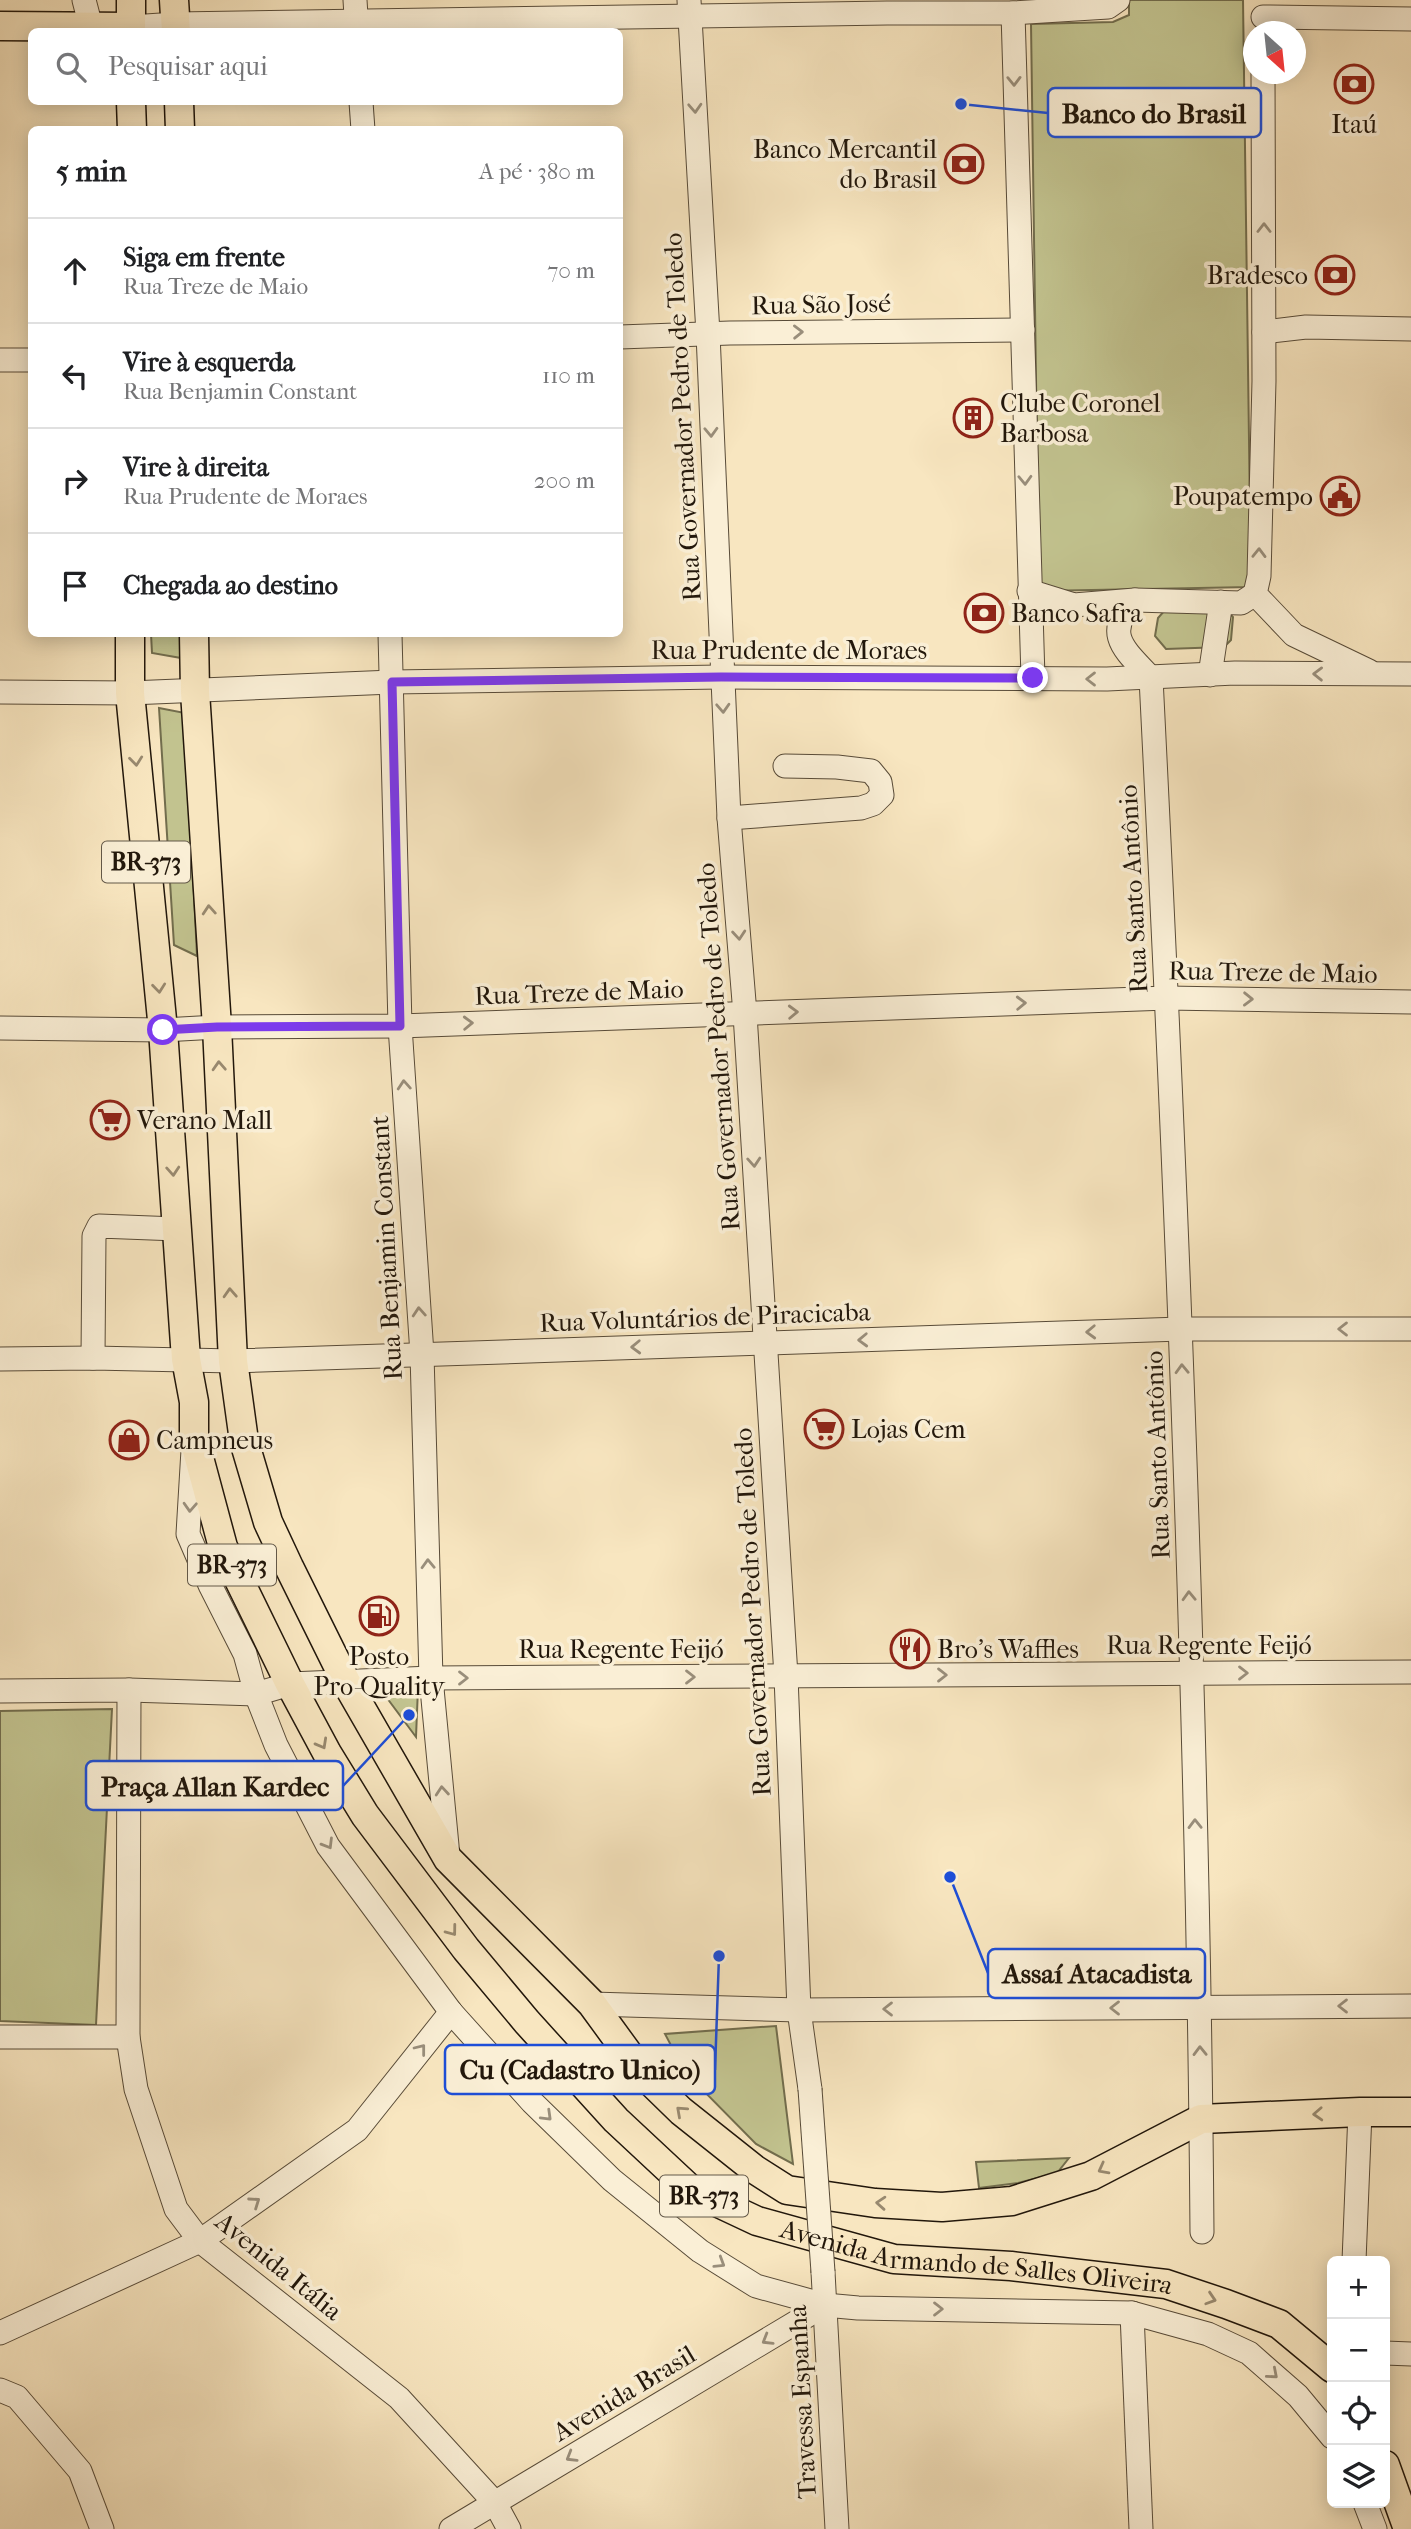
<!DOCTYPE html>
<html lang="pt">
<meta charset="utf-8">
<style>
:root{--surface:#fff;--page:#f2f2f2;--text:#202124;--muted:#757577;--line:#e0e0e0}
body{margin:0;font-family:"IM FELL French Canon",serif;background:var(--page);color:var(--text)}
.controls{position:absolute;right:21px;bottom:21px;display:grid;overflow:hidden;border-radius:10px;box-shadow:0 4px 18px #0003}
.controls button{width:63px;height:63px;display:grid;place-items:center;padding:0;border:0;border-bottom:2px solid var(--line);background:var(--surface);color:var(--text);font:35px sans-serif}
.compass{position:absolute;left:1243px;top:21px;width:63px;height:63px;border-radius:50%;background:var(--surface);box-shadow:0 4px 18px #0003;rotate:153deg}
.stop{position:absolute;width:21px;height:21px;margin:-16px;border:5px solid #7c3aed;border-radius:50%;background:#fff}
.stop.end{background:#7c3aed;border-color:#fff;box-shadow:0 2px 7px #0008}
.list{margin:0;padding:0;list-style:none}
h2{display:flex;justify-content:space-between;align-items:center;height:91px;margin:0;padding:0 28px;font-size:30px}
h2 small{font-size:23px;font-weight:400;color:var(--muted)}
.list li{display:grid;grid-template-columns:46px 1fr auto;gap:21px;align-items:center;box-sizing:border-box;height:105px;padding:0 28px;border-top:2px solid var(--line)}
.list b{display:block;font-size:26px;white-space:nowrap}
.list p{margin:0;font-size:23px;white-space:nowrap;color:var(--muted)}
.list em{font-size:23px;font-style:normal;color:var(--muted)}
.icon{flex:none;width:38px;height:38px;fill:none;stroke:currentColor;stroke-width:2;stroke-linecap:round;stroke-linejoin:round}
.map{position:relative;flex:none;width:1411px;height:2529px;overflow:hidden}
.search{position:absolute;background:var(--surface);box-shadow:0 4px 18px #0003;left:28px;top:28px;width:595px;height:77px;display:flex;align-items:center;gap:18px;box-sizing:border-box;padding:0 24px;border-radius:10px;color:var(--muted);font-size:26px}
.panel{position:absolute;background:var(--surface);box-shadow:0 4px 18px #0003;left:28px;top:126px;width:595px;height:511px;border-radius:10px}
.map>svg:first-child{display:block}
</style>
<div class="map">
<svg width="1411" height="2529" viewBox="0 0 1411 2529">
<rect width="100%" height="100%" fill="#f8e6c0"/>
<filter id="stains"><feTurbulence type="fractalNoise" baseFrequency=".00286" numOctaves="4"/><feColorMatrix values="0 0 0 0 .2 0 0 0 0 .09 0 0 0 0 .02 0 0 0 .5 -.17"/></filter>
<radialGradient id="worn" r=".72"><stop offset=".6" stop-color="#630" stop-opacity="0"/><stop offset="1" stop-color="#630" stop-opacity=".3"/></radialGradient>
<g fill="#c2c38f" stroke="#726d4d" stroke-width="2">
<polygon points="1129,0 1243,0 1251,587 1039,591 1031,24 1113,22 1129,15"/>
<polygon points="1172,602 1219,602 1233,617 1231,640 1224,647 1166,649 1155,636 1158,618"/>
<polygon points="151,634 180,634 181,658 152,653"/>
<polygon points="159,708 185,713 197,956 174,945"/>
<polygon points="418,1688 416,1737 384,1694"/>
<polygon points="112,1709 96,2025 0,2021 0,1711"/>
<polygon points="776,2026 793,2164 756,2144 685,2072 665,2034"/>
<polygon points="1069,2158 1057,2173 1018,2183 979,2188 976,2162"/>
</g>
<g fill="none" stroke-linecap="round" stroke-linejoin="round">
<defs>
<g id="minor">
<polyline points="84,0 91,27"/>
<polyline points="355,0 357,32"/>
<polyline points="689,0 708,334 729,818 745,1014 786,1676 799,2010 810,2089"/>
<polyline points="1013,13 1033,678"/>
<polyline points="1263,17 1411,19"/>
<polyline points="131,27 176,24 887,13 1013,13 1108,7 1118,0"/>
<polyline points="1263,74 1264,381 1259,576 1255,594 1294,635 1369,671"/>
<polyline points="361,102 363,130"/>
<polyline points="1264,332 1306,327 1411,329"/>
<polyline points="620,337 730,333 1023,330"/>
<polyline points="0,360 32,360"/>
<polyline points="1029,591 1074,605 1135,600 1241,603 1255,594"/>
<path d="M1135 600C1102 634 1125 650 1151 678 1177 1195 1198 1713 1202 2232"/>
<polyline points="390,634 400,1026 422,1354 431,1678 448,1856"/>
<polyline points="1210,675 1221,602"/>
<polyline points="0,692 130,693 392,682 721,677 1107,679 1235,673 1411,674"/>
<polyline points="729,818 861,808 873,804 882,795 880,782 871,771 837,767 785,766"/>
<polyline points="0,1028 163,1030 217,1027 400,1026 1167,998 1411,1002"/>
<polyline points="93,1358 94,1236 99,1226 177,1229"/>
<polyline points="0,1359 93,1358 233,1361 1181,1329 1411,1329"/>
<polyline points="193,1450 188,1534 210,1585 245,1654 256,1694 276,1745 328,1846 451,2012 532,2102 612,2180 700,2251 756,2286 825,2305 858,2308 1132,2313 1208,2334 1249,2353 1298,2396 1332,2437"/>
<polyline points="129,1690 128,2037 136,2089 176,2209 200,2241 399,2398 495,2503 509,2529"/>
<polyline points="0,1691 129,1690 256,1694 290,1684 431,1678 1411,1672"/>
<polyline points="592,2004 799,2010 1411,2006"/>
<polyline points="0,2037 128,2037"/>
<polyline points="1354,2261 1360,2112"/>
<polyline points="823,2272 837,2529"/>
<polyline points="1132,2313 1141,2529"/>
<polyline points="0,2333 200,2241 357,2130 451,2012"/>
<polyline points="1385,2353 1411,2354"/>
<polyline points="0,2390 17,2397 80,2471 102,2529"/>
<polyline points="1365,2503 1375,2529"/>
<polyline points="451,2529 825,2305"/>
</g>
<g id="major">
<polyline points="174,0 176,32"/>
<polyline points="0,26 131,27"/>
<polyline points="131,32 131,0"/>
<polyline points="131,102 132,130"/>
<polyline points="179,102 180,130"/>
<path id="s1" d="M130 634V693L163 1030 186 1359 194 1402V1439L223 1547 290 1684 327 1753 365 1815 466 1949 527 2022 616 2120 691 2190 757 2221 894 2259 1011 2266 1166 2284 1226 2304 1279 2324 1332 2368"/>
<polyline points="194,634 195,692 217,1027 233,1361 244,1441 268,1522 289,1567 346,1682 448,1859 592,2004 643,2074 681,2111 754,2169 787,2190 875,2203 942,2207 1012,2201 1091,2176 1201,2119 1360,2112 1411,2112"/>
<polyline points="1385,2465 1408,2529"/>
</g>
</defs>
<use href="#minor" stroke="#584b38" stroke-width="25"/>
<use href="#major" stroke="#22170b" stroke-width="31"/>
<use href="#minor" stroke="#faefd6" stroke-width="23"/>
<use href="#major" stroke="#f8e6c0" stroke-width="28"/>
<defs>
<polyline id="minor-bridge" points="810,2089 823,2272"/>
</defs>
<use href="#minor-bridge" stroke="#584b38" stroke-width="25" stroke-linecap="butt"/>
<use href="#minor-bridge" stroke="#faefd6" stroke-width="23"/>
</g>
<defs><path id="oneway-chevron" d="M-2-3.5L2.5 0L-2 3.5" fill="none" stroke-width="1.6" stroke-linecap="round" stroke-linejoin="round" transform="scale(1.75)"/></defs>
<g stroke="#998e7b">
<use href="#oneway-chevron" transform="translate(1014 81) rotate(89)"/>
<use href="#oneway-chevron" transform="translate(695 108) rotate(87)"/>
<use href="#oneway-chevron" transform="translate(1264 228) rotate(-90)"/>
<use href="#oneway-chevron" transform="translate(798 332) rotate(-1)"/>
<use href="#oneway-chevron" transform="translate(711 432) rotate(88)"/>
<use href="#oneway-chevron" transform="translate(1025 480) rotate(88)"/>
<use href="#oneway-chevron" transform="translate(1259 553) rotate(-89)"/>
<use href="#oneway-chevron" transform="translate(1318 674) rotate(-179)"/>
<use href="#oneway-chevron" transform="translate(1091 679) rotate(-180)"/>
<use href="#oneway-chevron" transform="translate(723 708) rotate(87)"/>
<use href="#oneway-chevron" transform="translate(739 935) rotate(85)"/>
<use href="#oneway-chevron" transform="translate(1248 999) rotate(1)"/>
<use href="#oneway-chevron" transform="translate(1021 1003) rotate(-2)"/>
<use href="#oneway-chevron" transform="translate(793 1012) rotate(-2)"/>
<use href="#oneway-chevron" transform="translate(468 1023) rotate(-2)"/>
<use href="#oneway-chevron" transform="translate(404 1085) rotate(-94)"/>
<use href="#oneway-chevron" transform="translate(754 1162) rotate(86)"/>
<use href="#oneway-chevron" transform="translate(419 1312) rotate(-94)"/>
<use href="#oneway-chevron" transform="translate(1343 1329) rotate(180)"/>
<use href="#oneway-chevron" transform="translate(1091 1332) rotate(178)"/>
<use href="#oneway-chevron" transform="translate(863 1340) rotate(178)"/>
<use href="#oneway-chevron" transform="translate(636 1347) rotate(178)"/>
<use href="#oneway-chevron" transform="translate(1182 1369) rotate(-92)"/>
<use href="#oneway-chevron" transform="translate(190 1507) rotate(93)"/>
<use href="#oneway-chevron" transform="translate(428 1564) rotate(-92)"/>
<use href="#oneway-chevron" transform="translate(1189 1596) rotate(-92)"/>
<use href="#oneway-chevron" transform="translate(1243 1673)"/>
<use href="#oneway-chevron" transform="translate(942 1675)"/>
<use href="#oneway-chevron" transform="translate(690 1677)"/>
<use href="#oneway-chevron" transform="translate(463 1678)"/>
<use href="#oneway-chevron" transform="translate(442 1791) rotate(-95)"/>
<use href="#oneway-chevron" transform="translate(1195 1824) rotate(-91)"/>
<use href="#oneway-chevron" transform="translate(328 1844) rotate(59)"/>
<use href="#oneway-chevron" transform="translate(1343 2006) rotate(180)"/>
<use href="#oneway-chevron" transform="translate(1115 2008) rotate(180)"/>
<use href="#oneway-chevron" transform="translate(888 2009) rotate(180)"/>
<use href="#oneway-chevron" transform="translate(421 2049) rotate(-52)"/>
<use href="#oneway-chevron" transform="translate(1200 2051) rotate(-91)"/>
<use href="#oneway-chevron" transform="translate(547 2116) rotate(44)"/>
<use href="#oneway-chevron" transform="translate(255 2202) rotate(-35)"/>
<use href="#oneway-chevron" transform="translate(720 2263) rotate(32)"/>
<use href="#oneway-chevron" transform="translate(938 2309)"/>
<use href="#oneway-chevron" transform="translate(767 2340) rotate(149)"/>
<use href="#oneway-chevron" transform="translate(1273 2374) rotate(41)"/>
<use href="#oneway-chevron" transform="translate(571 2457) rotate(149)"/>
</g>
<g stroke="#98896f">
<use href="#oneway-chevron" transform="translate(136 761) rotate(84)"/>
<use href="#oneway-chevron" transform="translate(209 910) rotate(-94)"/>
<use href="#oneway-chevron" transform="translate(159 988) rotate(84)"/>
<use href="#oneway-chevron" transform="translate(219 1066) rotate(-93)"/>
<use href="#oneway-chevron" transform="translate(173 1171) rotate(86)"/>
<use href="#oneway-chevron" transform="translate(230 1293) rotate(-93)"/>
<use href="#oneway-chevron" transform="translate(322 1744) rotate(61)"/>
<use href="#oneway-chevron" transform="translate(452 1931) rotate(53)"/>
<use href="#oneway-chevron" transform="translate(681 2111) rotate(-138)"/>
<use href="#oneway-chevron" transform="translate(1318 2114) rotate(177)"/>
<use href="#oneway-chevron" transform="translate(1103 2169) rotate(152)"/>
<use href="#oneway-chevron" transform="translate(881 2203) rotate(-176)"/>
<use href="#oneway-chevron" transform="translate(1211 2299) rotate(18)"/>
</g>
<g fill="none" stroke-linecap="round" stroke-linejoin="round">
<polyline stroke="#7c3aed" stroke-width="9" points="163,1030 217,1027 400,1026 392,682 721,677 1033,678"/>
</g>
<defs>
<symbol id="bank-ring" viewBox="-11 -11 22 22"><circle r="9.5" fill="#faefd6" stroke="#8f2418" stroke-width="1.5"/><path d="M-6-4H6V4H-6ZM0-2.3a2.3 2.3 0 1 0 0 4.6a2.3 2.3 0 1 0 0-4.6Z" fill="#8f2418"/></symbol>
<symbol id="building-ring" viewBox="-11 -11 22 22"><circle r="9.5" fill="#faefd6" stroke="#8f2418" stroke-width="1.5"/><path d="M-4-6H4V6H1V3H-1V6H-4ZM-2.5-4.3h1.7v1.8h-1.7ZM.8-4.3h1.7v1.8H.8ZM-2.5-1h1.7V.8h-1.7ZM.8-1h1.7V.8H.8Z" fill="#8f2418"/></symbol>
<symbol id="civic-ring" viewBox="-11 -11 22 22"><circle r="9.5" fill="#faefd6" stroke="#8f2418" stroke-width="1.5"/><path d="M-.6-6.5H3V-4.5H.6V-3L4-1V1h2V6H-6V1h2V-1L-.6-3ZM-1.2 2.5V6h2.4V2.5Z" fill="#8f2418"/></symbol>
<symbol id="supermarket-ring" viewBox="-11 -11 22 22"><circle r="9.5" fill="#faefd6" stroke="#8f2418" stroke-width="1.5"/><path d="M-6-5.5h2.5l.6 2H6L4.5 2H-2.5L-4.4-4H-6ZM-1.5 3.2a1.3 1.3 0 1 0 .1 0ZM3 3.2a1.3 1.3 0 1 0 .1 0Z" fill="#8f2418"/></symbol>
<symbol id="shop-ring" viewBox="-11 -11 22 22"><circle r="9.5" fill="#faefd6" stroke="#8f2418" stroke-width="1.5"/><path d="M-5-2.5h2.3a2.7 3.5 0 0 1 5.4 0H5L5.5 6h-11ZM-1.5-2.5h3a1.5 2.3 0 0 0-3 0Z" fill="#8f2418"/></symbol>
<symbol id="fuel-ring" viewBox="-11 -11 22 22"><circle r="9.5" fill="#faefd6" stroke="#8f2418" stroke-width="1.5"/><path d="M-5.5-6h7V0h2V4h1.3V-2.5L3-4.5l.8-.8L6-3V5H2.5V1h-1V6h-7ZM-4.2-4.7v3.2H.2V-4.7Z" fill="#8f2418"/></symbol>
<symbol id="restaurant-ring" viewBox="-11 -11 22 22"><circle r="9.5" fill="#faefd6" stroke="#8f2418" stroke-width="1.5"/><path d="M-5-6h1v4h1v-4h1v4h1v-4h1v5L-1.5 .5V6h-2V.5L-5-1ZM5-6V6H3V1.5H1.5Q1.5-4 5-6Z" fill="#8f2418"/></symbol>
</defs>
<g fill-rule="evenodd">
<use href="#bank-ring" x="1332" y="62" width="44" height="44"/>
<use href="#bank-ring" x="942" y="142" width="44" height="44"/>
<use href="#bank-ring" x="1313" y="253" width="44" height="44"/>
<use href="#building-ring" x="951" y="396" width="44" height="44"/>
<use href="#civic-ring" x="1318" y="474" width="44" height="44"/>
<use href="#bank-ring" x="962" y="591" width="44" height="44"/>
<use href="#supermarket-ring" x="88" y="1098" width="44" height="44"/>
<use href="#supermarket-ring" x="802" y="1407" width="44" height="44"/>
<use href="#shop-ring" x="107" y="1418" width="44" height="44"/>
<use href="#fuel-ring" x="357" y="1594" width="44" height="44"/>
<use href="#restaurant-ring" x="888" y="1627" width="44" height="44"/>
</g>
<g text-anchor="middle" stroke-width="7" stroke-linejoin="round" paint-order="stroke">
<g fill="#faefd6" stroke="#635848" stroke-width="2">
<rect x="102" y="841.5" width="88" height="41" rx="5"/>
<rect x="188" y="1544.5" width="88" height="41" rx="5"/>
<rect x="660" y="2175.5" width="88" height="41" rx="5"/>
</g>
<g font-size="24" font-weight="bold" fill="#22170b">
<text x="146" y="870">BR-373</text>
<text x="232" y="1573">BR-373</text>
<text x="704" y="2204">BR-373</text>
</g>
<g font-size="26" fill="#22170b" stroke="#faefd6" text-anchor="start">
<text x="1354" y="133" text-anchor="middle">Itaú</text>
<text x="937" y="158" text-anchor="end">Banco Mercantil<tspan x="937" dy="30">do Brasil</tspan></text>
<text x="1308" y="284" text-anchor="end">Bradesco</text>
<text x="1000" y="412">Clube Coronel<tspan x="1000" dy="30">Barbosa</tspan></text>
<text x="1313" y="505" text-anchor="end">Poupatempo</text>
<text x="1011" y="622">Banco Safra</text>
<text x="137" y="1129">Verano Mall</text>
<text x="851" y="1438">Lojas Cem</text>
<text x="156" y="1449">Campneus</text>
<text x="937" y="1658">Bro's Waffles</text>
<text x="379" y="1665" text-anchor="middle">Posto<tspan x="379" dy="30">Pro-Quality</tspan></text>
</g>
<g font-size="26" fill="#22170b" stroke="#faefd6">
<text transform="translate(821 304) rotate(-1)" y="9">Rua São José</text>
<text transform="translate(682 417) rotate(-93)" y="9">Rua Governador Pedro de Toledo</text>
<text x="789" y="659">Rua Prudente de Moraes</text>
<text transform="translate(1133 889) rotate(-93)" y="9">Rua Santo Antônio</text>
<text transform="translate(1273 972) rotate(1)" y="9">Rua Treze de Maio</text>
<text transform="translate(579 992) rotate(-2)" y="9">Rua Treze de Maio</text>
<text transform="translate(718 1047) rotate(-94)" y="9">Rua Governador Pedro de Toledo</text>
<text transform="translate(386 1248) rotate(-93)" y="9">Rua Benjamin Constant</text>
<text transform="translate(705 1317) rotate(-2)" y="9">Rua Voluntários de Piracicaba</text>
<text transform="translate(1157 1455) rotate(-92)" y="9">Rua Santo Antônio</text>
<text transform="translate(752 1612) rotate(-93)" y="9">Rua Governador Pedro de Toledo</text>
<text x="1209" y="1654">Rua Regente Feijó</text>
<text x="621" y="1658">Rua Regente Feijó</text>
<text dy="9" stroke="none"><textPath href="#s1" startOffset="2018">Avenida Armando de Salles Oliveira</textPath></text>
<text transform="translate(279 2266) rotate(39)" y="9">Avenida Itália</text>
<text transform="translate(624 2393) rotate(-31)" y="9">Avenida Brasil</text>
<text transform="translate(802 2402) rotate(-93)" y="9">Travessa Espanha</text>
</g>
</g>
<path fill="none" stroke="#1d4ed8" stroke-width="2.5" d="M961 104L1048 113M409 1715L343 1786M950 1877L988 1973M719 1956L715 2070"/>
<g fill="#1d4ed8" stroke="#faefd6" stroke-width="2.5">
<circle cx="961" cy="104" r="7"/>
<circle cx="409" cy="1715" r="7"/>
<circle cx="950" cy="1877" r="7"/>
<circle cx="719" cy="1956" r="7"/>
</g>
<g fill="#faefd6" stroke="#1d4ed8" stroke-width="2.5">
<rect x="1048" y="88" width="213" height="49" rx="7"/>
<rect x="86" y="1761" width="257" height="49" rx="7"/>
<rect x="988" y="1949" width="217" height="49" rx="7"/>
<rect x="445" y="2045" width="270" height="49" rx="7"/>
</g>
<g font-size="28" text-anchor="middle" font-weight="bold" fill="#22170b">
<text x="1154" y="123">Banco do Brasil</text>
<text x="215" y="1796">Praça Allan Kardec</text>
<text x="1097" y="1983">Assaí Atacadista</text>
<text x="580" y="2079">Cu (Cadastro Unico)</text>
</g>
<rect width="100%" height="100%" filter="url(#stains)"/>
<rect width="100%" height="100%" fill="url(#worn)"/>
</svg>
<div class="controls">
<button>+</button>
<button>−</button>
<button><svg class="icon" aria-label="locate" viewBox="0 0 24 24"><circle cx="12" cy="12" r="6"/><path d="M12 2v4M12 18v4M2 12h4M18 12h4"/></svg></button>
<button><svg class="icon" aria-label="layers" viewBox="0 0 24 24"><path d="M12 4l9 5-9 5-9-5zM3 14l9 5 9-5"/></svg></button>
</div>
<svg class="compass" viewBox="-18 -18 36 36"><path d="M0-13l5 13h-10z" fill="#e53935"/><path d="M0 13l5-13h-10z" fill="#757577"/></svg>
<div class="stop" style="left:163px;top:1030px"></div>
<div class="stop end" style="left:1033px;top:678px"></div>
<div class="search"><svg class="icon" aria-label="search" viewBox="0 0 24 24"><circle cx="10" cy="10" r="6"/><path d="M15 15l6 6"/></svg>Pesquisar aqui</div>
<section class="panel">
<h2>5 min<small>A pé · 380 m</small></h2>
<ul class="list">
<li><svg class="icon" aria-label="ahead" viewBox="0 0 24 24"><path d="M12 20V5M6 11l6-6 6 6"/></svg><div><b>Siga em frente</b><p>Rua Treze de Maio</p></div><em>70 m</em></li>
<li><svg class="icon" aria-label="left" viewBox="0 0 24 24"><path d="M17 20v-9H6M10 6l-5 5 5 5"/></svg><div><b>Vire à esquerda</b><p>Rua Benjamin Constant</p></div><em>110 m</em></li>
<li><svg class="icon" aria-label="right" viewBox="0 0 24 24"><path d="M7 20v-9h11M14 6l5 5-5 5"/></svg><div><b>Vire à direita</b><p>Rua Prudente de Moraes</p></div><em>200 m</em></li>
<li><svg class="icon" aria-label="arrive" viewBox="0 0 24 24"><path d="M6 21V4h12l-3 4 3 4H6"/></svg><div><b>Chegada ao destino</b></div></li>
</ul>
</section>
</div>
